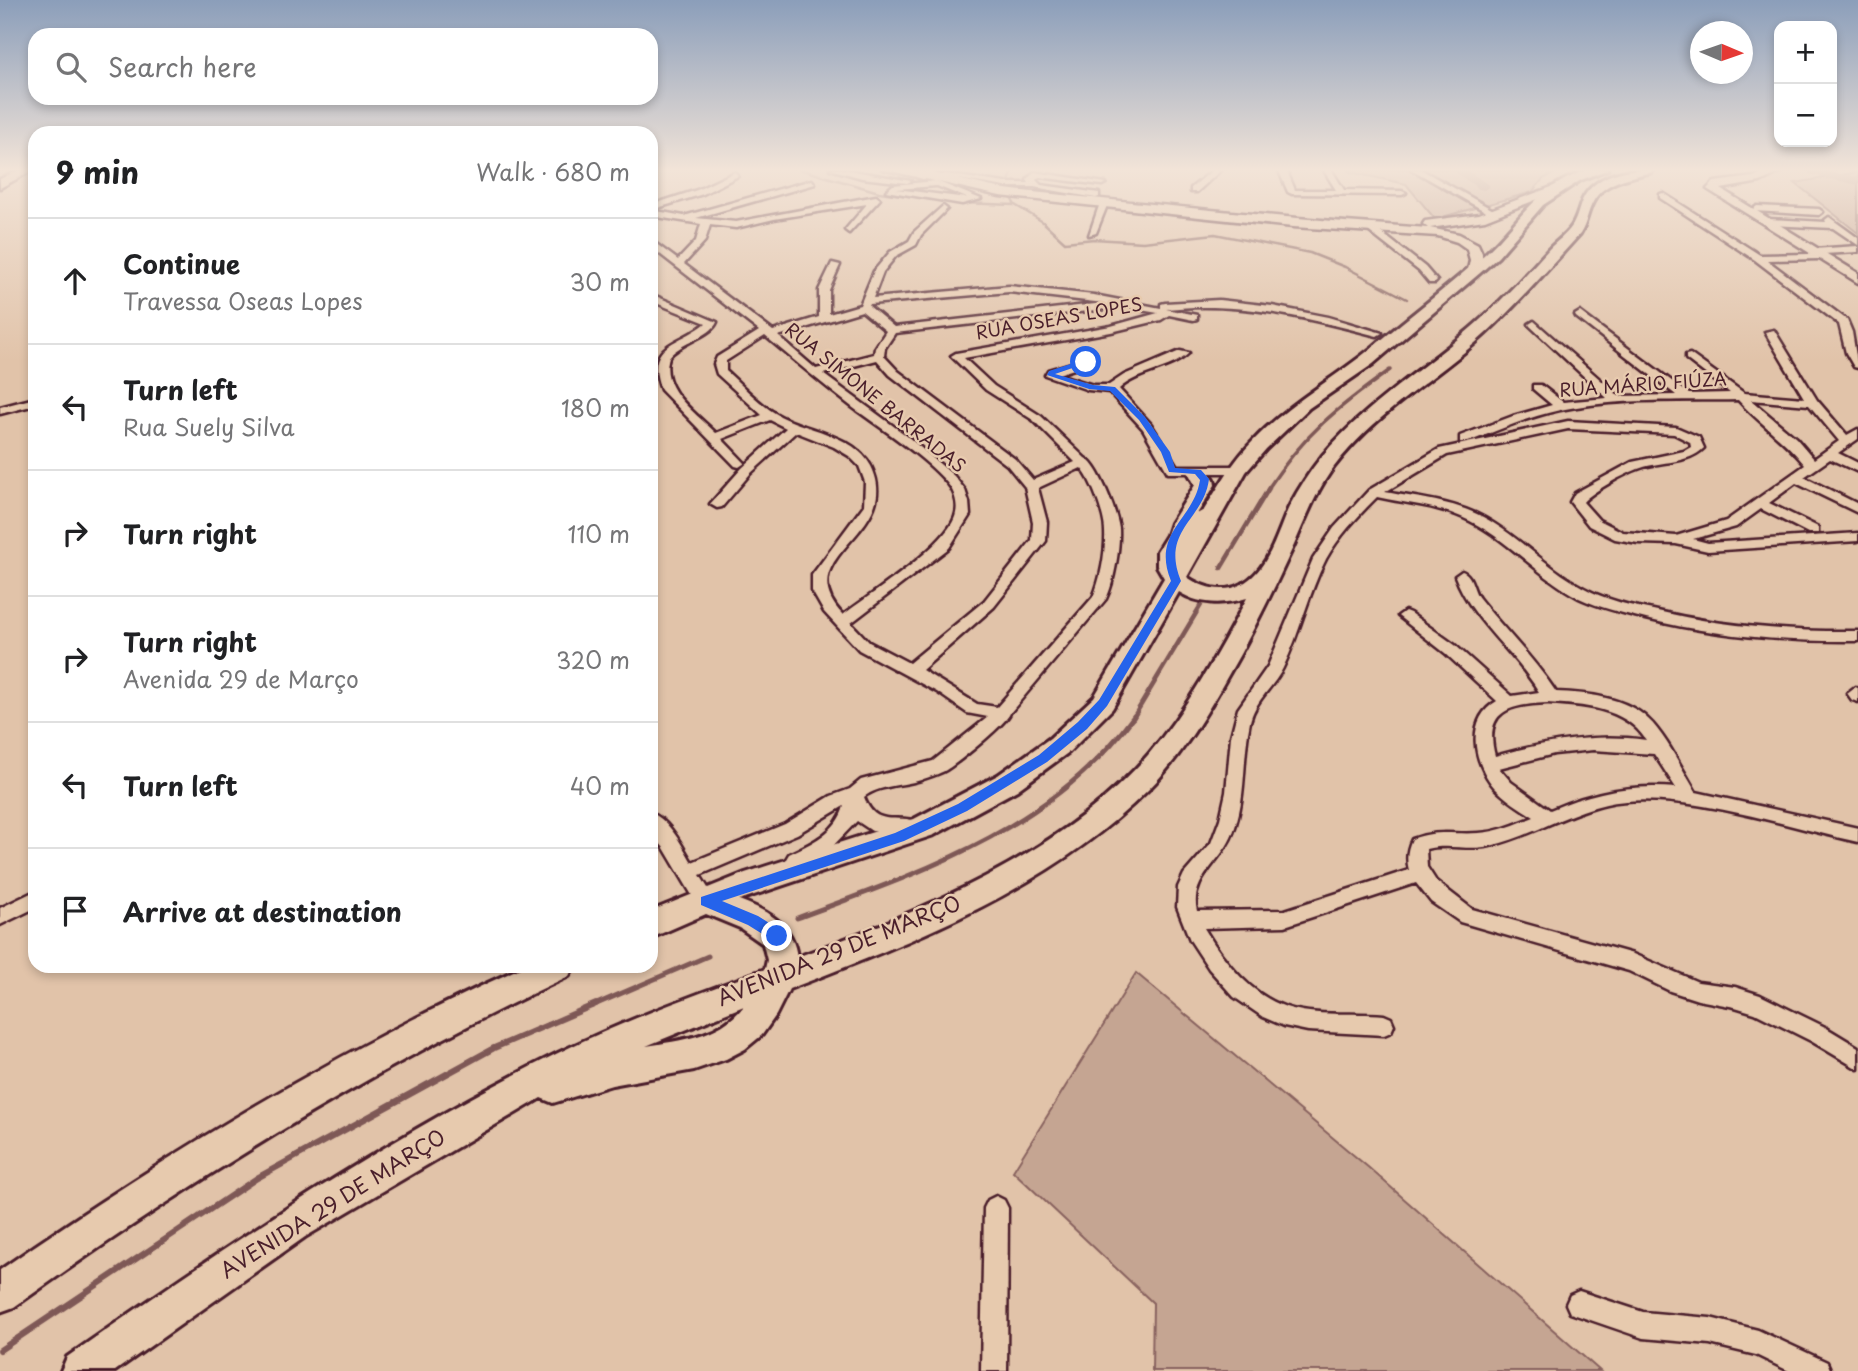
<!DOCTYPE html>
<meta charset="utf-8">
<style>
:root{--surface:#fff;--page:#f2f2f2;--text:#202124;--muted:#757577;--line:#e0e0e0}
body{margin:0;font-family:"Playpen Sans",sans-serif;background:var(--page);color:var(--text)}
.controls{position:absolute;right:21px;top:21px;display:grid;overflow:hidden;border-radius:14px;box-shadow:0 4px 10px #0003}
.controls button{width:63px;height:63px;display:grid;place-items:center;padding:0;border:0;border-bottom:2px solid var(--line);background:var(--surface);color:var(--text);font:35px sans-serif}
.compass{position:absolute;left:1690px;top:21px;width:63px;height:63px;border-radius:50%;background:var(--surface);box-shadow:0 4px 10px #0003;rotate:92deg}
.stop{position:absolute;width:21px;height:21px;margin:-16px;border:5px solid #2563eb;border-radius:50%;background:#fff}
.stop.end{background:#2563eb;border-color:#fff;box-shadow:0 2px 7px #0008}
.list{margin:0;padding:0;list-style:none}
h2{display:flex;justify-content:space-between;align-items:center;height:91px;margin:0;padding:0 28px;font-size:30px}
h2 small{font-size:23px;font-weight:400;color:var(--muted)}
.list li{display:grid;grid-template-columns:46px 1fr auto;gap:21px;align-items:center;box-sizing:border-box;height:126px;padding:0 28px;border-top:2px solid var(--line)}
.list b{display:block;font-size:26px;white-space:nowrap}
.list p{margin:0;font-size:23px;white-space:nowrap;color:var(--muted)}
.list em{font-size:23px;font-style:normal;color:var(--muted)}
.icon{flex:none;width:38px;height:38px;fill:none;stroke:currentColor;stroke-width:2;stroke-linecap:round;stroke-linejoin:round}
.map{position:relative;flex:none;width:1858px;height:1371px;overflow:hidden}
.search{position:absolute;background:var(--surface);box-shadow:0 4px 10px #0003;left:28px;top:28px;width:630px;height:77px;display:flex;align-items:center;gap:18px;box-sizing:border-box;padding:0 24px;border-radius:21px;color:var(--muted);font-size:26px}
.panel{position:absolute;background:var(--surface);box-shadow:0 4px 10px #0003;left:28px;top:126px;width:630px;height:847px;border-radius:21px}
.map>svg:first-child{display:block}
</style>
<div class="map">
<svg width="1858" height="1371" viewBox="0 0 1858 1371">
<rect width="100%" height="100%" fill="#e1c3a9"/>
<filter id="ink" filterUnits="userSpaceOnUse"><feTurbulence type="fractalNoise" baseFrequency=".0143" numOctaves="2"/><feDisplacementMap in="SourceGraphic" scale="14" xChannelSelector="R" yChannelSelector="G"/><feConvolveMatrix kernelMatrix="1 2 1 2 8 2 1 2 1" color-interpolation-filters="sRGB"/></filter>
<g filter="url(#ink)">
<g fill="#c5a592" stroke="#88625e" stroke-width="2">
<polygon points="1348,169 1563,169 1543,179 1532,192 1435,219 1406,184 1350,172"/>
<polygon points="1858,172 1858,233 1795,183"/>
<polygon points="1136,973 1369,1168 1600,1371 1152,1371 1153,1303 1013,1171"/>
</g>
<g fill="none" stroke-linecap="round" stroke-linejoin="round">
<g stroke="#7e5857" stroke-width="2.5">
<polyline points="799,169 879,192 938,200"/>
<polyline points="1008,183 1014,169"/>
<polyline points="1010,196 1015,205 1043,222 1065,242 1094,239 1143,242 1215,234 1310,253 1345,267 1407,299"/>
<polyline points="961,203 1015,205"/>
</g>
<path stroke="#7e5857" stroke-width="3.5" d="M1267 490C1304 434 1337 408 1390 370"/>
<g stroke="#7e5857" stroke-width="4.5">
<polyline points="1221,568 1269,488"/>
<polyline points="1133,718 1201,605"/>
</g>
<g stroke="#7e5857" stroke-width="5">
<path d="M797 918C922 872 1053 828 1134 716"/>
<polyline points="592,1006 708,956"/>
</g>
<polyline stroke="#7e5857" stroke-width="6" points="0,1350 257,1178 494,1048 596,1004"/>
<g fill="#a17e74" fill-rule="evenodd">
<polygon points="1451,169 1465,169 1490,186 1484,190 1479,189"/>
<polygon points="1808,169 1858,177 1858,185 1809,174"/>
</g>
<defs>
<g id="minor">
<polygon points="830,169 842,169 911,181 907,183 862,178"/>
<polygon points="931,169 941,169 923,179 916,177"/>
<polygon points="1214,169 1222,169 1197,192 1191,192 1191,188"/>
<polygon points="1278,169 1286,169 1295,190 1336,190 1323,169 1331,169 1344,190 1402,191 1406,193 1402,195 1292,194 1288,192"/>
<polygon points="1411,169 1420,169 1497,212 1490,214"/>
<path d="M735 172 738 176 703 194 651 210 684 216 812 180 815 184 696 218 736 222 876 196 880 199 849 233 845 230 867 204 774 219 736 228 710 225 705 241 684 264 773 331 819 317V290L832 263 840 265 829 290V314L860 305 874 271 890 252 909 241 914 232 943 206 947 209 921 235 916 245 896 256 883 272 873 298 1009 286 1094 295 1161 308V304L1165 303 1219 300 1272 306 1328 317 1382 333 1377 336C1307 318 1240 301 1166 309L1197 315V319L1193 320 1169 315 1161 320 1111 332 964 358 994 386 1041 416 1085 458C1098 464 1117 512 1119 529 1120 548 1114 583 1106 599L1010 713C1007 723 959 762 946 770 939 774 929 777 921 780 902 786 879 785 864 797 876 829 895 813 920 822L923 827 920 832 914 834 872 831 857 821 826 853 795 867 789 864 786 859 789 854C811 844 838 831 844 806L797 834 700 875 716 901 713 907 706 909 699 907 664 848 651 833V813C669 819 682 846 692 862L785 824 831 796 850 789 861 780 933 761 988 717 967 713 937 692 859 650 824 612 812 591V575L864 505 865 482 859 466 849 456 834 447 796 432 750 474 722 507 717 508 710 504 742 468 786 428 770 420 722 439 745 463 739 467 735 466 661 390C643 342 680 345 706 323L651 301V294L717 322C711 337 681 342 669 357 659 389 696 413 716 433L762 415 717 374 714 364 717 357 759 331 651 247V240L678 260 696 241 701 224 651 216V205L697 190ZM1009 292 1104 303 894 327 869 306 870 304ZM1123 307 1158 313 1111 326 956 353 951 356 986 390 1033 420 1075 462 1033 480 1015 459 898 371 884 356 885 348 895 333ZM862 311 886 331 875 348 874 354 816 369 778 336ZM765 336C794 360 822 384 852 407 879 427 932 461 951 488 955 495 958 505 956 513 951 543 869 595 843 615 786 555 905 534 871 466 854 433 803 431 775 413 757 402 742 385 726 371V361ZM877 360 890 375 1007 465 1025 487 1033 522 1032 540 984 601 909 663 869 642 851 623 949 548 970 515 969 502 965 490 954 476 907 436 823 374ZM1081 468C1091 478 1105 516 1105 531 1106 551 1101 579 1093 597L997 707 977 704 922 670 994 607 1046 541 1047 522 1038 488Z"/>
<polygon points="1034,172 1106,183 1102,185 1039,177 1036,180 1041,185 1099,193 1099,197 1096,198 1034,187 1005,187 941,176 945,174 1005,183 1029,183 1027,180"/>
<path d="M936 181 981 199 962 204 886 191 893 185ZM937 186 967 198 896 189 936 186Z"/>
<polygon points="1663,193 1760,255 1809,254 1810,250 1813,249 1858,246 1858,252 1823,254 1823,258 1820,259 1767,260 1847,320 1852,332 1858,368 1854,367 1846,353 1839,324 1755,260 1660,198 1660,194"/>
<polygon points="1104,200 1108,203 1096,233 1089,235 1100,203"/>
<polygon points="1757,206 1819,209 1823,212 1819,215 1754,211 1753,209"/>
<polygon points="1829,217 1858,238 1858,245 1833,228 1768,225 1764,222 1768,219 1826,222 1825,220"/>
<polygon points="1367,226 1373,226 1425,267 1437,281 1435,283 1429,283 1419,271 1367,230"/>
<path d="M1580 312 1689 394 1730 393 1686 359V355L1690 354 1744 393 1804 398 1765 332 1774 330 1817 400 1847 435 1858 429V439L1838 453 1858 463V472L1830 459 1804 477 1858 504V513L1796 483 1769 503 1818 527V533H1808L1761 509 1736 527 1693 539 1708 543 1858 533V541L1708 551 1676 544 1638 543 1615 539 1589 526 1570 502 1575 493 1632 462 1684 451 1691 447 1690 442 1674 434 1568 429 1447 455 1385 492C1418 498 1453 501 1483 517 1522 538 1551 573 1592 592 1611 601 1632 606 1653 610 1720 626 1788 632 1858 631V641C1786 642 1716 636 1646 619 1623 613 1600 608 1579 598 1539 577 1510 541 1470 521 1441 506 1408 504 1377 497 1358 516 1339 536 1326 559 1308 594 1300 633 1283 668 1273 688 1255 700 1250 722 1242 759 1247 797 1233 833 1223 861 1189 879 1197 911L1285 910 1409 870C1406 859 1407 849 1412 839 1438 829 1453 835 1479 833 1498 832 1516 824 1534 817 1520 808 1505 799 1494 787 1473 762 1465 719 1497 701L1445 653 1398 616 1405 611 1410 613 1455 645 1512 696 1539 692C1514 651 1472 621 1455 576L1462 571C1473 575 1472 589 1479 598 1504 630 1533 657 1556 692 1586 693 1626 697 1648 719 1665 734 1683 771 1696 792L1858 828V842C1788 827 1674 788 1606 804 1566 813 1530 837 1490 846 1469 851 1447 843 1426 849L1427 867 1436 881 1472 909 1633 954 1698 982 1735 987 1760 995 1825 1027 1858 1047V1069L1811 1041 1755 1013 1735 1007 1698 1000 1670 991 1629 971 1460 922 1431 902 1416 883 1285 926 1204 928C1222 958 1250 995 1286 1007 1316 1017 1352 1012 1384 1015L1391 1018 1394 1025 1391 1032 1384 1035 1308 1031 1284 1026 1263 1017 1234 997 1209 969 1190 940 1177 907 1178 887 1184 874 1211 843 1220 819 1226 792 1231 736 1238 709 1268 666 1313 559 1334 528 1369 490 1439 449 1568 421 1676 427 1699 437 1704 448C1688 464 1661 461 1641 468 1626 473 1593 491 1583 502L1599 520 1623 532 1676 536 1726 521 1805 465C1785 440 1759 423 1738 400 1680 401 1617 398 1560 410 1528 417 1498 430 1468 442H1460V436L1513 416 1552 405 1533 389V385H1541L1563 402 1607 398 1530 326 1529 324 1534 321 1619 396 1676 395 1576 317 1575 315ZM1751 400 1809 405 1839 441 1814 459 1796 438ZM1547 703C1583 705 1625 707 1646 740 1594 733 1545 742 1495 756 1483 710 1510 705 1547 703ZM1593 750 1654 754 1676 788C1630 784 1592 792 1550 810L1511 782 1499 768 1554 754Z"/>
<path d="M1180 351 1189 353C1170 371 1139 371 1119 389L1151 424 1177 466H1238L1242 467V473H1168L1143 429 1109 392 1088 390 1045 375 1048 370 1086 359 1090 360V364L1058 374 1093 385H1109L1124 375Z"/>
<polygon points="35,398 35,405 0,414 0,407"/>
<polygon points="1855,687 1858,688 1858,702 1852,700 1847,693"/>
<polygon points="35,891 35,908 0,925 0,908"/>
<polygon points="996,1196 1004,1200 1008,1208 1007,1371 981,1371 984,1208 988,1200"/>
<polygon points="1579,1291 1643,1312 1710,1318 1758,1330 1827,1362 1831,1371 1789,1371 1756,1355 1710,1344 1643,1338 1570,1313 1566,1304 1570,1295"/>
</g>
<g id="secondary">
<polygon points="21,169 35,169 0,188 0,179"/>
<path d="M882 169C926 166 970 185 1013 190 1152 204 1289 219 1428 228L1423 224 1425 221 1479 214 1557 185 1563 189 1485 220 1430 228 1459 234 1478 244 1482 253V270L1475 274 1468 270 1470 260 1467 249 1457 242 1438 236 1293 227 1000 196Z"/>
<polygon points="1772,169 1787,169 1760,182 1721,189 1858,273 1858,283 1707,189 1714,182 1753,177"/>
</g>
<g id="primary">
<path d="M1591 169H1608L1581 180 1543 205 1498 257 1480 273 1373 364 1309 408 1266 449 1246 472 1187 577C1203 588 1224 594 1242 584 1270 569 1277 532 1290 505 1299 488 1310 471 1322 456 1373 396 1443 358 1498 303 1516 285 1533 267 1549 249 1557 241 1566 235 1572 226 1581 212 1578 198 1594 185 1611 171 1632 169 1654 169L1652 172C1631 177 1604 181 1593 202 1587 213 1587 223 1580 234 1546 271 1512 311 1474 344 1427 384 1372 417 1334 467 1313 495 1303 527 1288 558 1269 599 1249 640 1226 679 1204 718 1180 758 1148 790 1050 888 916 940 789 989L776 1015 762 1035 745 1049 726 1059 694 1070 612 1085 553 1103 541 1098 305 1237 115 1371H61L67 1357C225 1247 385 1138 558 1053 625 1020 695 995 765 969L767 960 763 944 740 928 706 914 651 938V911L745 873 914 819 998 775 1050 738 1094 697 1164 578 1157 566V551L1167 535 1171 523 1195 485 1188 472 1191 468H1205L1214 479 1215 485 1197 514 1204 510C1219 486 1233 461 1253 441 1289 403 1334 379 1374 346 1411 315 1449 286 1485 254 1524 218 1534 187 1591 169ZM1179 592C1199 605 1224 605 1247 598 1218 653 1188 708 1148 755 1061 855 919 912 797 957 793 924 768 911 739 900L934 835 1017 790 1069 752 1112 709ZM744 1006C720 1037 682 1040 646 1046Z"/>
<path d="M525 966H574L569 976C374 1067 189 1182 14 1307L0 1312V1270C166 1155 341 1048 525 966Z"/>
</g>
</defs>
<use href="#minor" stroke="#4a1f2b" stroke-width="5"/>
<use href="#secondary" stroke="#4a1f2b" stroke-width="5"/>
<use href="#primary" stroke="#4a1f2b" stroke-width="6"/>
<use href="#minor" fill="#e7caae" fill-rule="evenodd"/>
<use href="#secondary" fill="#e7caae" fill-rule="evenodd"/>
<use href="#primary" fill="#e7caae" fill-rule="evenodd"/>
</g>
</g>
<linearGradient id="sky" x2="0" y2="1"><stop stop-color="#8b9eba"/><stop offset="0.47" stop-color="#f2e4d8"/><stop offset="1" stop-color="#f2e4d8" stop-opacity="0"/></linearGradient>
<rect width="1858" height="361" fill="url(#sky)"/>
<path fill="#2563eb" d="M1083 360 1090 362 1055 374 1093 385 1115 387 1145 417 1170 452 1175 468 1201 470 1209 479C1204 520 1160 530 1181 581L1107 706 1087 729 1047 762 967 811 904 841 722 901 758 916 782 931V940H772L748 925 701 905V897L895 833 958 804 1039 755 1078 722 1099 700 1171 581C1151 532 1194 520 1200 480L1195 474 1169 472 1161 452 1139 420 1110 391 1089 389 1047 375 1049 371Z"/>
<g text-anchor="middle" stroke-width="5" stroke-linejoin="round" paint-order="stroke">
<g font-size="18" fill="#4a1f2b" stroke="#e7caae">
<text transform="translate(1059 319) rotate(-10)" y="6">RUA OSEAS LOPES</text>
<text transform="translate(1643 385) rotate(-4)" y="6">RUA MÁRIO FIÚZA</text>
<text transform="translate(875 398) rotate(39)" y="6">RUA SIMONE BARRADAS</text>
</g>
<g font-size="21" fill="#4a1f2b" stroke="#e7caae">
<text transform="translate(839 951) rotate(-22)" y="7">AVENIDA 29 DE MARÇO</text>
<text transform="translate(333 1204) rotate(-32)" y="7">AVENIDA 29 DE MARÇO</text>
</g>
</g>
</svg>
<div class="controls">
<button>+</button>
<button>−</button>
</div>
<svg class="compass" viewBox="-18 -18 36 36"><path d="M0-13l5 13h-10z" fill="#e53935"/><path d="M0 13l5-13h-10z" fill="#757577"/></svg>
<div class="stop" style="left:1086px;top:362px"></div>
<div class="stop end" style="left:777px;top:936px"></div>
<div class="search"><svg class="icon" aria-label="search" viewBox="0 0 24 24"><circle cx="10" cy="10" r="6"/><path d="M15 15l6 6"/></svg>Search here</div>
<section class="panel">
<h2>9 min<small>Walk · 680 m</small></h2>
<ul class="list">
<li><svg class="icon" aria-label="ahead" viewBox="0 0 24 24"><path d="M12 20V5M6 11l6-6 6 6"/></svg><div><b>Continue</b><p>Travessa Oseas Lopes</p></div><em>30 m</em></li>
<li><svg class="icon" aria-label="left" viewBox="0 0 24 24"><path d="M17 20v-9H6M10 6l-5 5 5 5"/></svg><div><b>Turn left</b><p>Rua Suely Silva</p></div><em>180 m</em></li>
<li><svg class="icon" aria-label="right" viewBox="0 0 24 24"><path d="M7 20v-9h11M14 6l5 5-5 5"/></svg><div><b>Turn right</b></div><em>110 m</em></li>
<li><svg class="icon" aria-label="right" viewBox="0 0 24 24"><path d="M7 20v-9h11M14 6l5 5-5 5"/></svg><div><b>Turn right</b><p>Avenida 29 de Março</p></div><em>320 m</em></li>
<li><svg class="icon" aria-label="left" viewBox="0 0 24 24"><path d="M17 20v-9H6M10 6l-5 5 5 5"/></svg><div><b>Turn left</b></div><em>40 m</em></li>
<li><svg class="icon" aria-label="arrive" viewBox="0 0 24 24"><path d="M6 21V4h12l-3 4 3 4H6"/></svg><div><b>Arrive at destination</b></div></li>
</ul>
</section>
</div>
